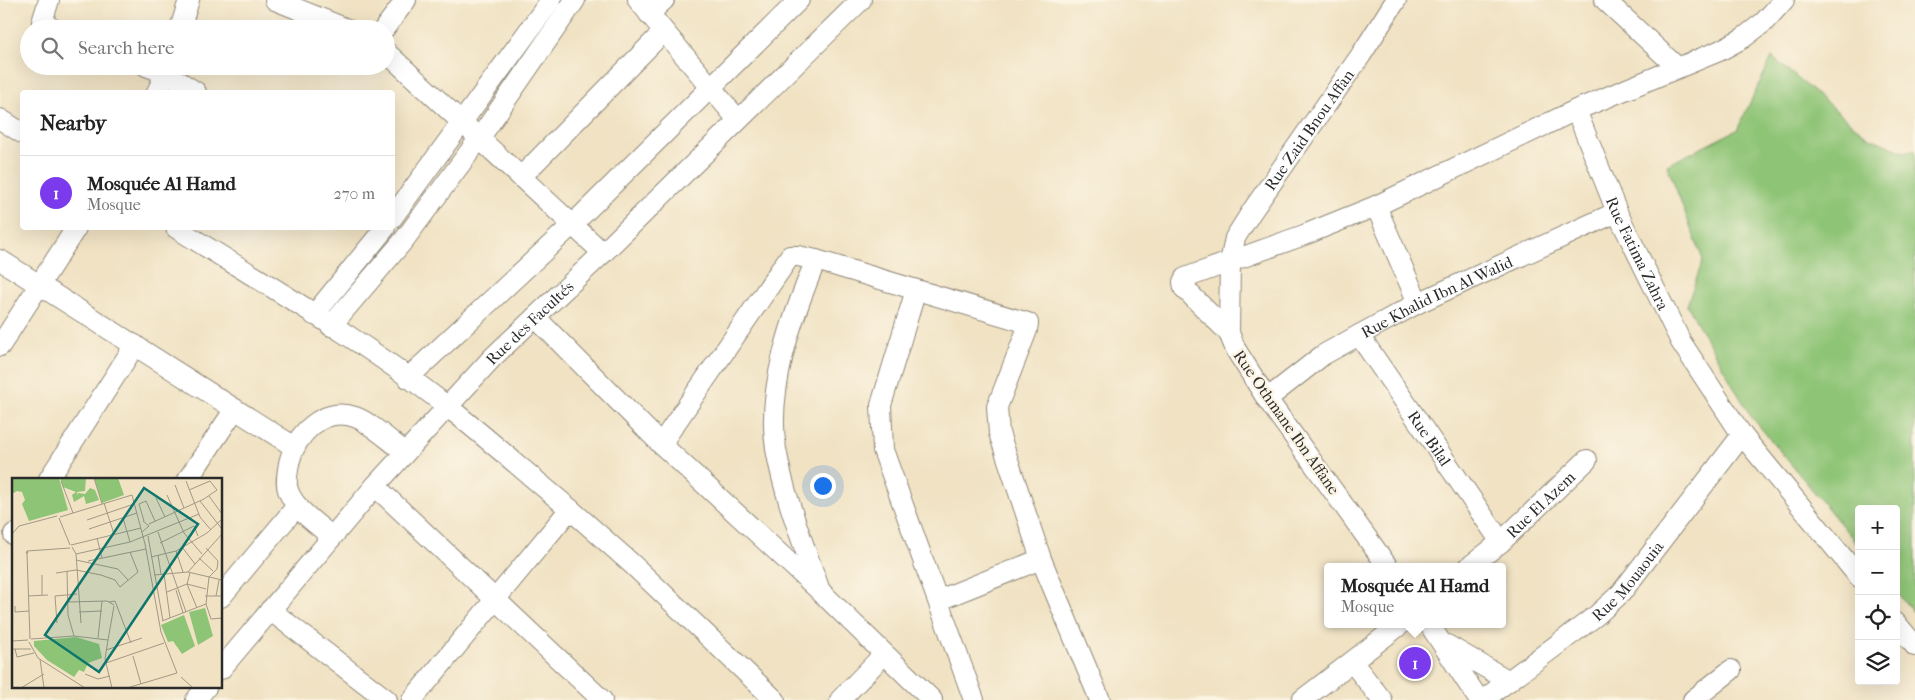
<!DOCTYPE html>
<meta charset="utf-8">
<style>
:root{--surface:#fff;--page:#f6f6f6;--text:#222;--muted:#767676;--line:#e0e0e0;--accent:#7c3aed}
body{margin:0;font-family:"IM FELL French Canon",serif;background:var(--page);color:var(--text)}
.controls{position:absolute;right:15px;bottom:15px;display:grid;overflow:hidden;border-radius:5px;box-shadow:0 5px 20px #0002}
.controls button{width:45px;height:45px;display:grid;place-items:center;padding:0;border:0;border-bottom:1px solid var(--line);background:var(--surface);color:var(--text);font:25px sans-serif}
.you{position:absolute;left:822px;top:485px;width:18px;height:18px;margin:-12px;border:4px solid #fff;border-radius:50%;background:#1a73e8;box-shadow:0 0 0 8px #1a73e833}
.badge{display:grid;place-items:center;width:32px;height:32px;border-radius:50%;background:var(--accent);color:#fff;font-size:16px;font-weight:700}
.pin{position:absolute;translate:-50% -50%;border:2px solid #fff;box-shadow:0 1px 5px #0006}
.popup{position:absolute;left:1324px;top:563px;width:182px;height:65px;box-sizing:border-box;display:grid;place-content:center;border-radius:5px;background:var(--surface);filter:drop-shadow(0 1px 4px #0005);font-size:16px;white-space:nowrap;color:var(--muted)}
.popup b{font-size:19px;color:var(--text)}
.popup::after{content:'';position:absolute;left:50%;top:100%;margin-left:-10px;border:10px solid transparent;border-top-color:var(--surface)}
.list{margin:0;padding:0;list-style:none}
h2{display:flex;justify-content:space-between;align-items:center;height:65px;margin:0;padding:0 20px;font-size:21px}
h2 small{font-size:16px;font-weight:400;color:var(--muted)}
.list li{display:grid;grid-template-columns:32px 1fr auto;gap:15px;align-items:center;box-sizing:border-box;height:75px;padding:0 20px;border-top:1px solid var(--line)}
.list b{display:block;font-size:19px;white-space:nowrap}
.list p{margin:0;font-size:16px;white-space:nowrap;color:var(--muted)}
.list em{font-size:16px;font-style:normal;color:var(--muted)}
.icon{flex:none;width:28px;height:28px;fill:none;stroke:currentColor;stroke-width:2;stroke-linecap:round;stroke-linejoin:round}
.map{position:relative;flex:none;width:1915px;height:700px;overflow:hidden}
.search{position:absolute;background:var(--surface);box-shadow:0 5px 20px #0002;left:20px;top:20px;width:375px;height:55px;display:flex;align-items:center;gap:12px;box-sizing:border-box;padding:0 18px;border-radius:28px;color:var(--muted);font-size:19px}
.panel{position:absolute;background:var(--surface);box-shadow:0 5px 20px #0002;left:20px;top:90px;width:375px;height:140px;border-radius:5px}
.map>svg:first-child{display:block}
</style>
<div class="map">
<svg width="1915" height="700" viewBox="0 0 1915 700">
<rect width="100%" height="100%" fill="#fcf5e5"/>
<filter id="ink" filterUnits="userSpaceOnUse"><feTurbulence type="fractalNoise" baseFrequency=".02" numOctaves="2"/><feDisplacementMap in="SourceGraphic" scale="10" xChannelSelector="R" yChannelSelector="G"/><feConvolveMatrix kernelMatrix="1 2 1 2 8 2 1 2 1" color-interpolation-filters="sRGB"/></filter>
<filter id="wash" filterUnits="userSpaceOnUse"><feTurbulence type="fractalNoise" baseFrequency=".0096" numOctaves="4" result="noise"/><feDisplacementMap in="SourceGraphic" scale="20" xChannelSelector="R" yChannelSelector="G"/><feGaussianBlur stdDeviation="1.12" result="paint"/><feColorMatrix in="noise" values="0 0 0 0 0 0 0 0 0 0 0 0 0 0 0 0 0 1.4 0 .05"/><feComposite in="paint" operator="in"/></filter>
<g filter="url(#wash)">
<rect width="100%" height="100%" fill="#f0e2c3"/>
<polygon fill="#8ec476" stroke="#5c7850" points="1772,57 1868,137 1904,152 1915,149 1915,614 1896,592 1896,509 1859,509 1859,546 1750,415 1687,305 1703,260 1667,165 1737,130"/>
</g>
<g filter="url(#ink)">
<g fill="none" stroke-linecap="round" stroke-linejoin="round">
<defs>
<g id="minor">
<polyline points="49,0 42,22 53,29"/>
<polyline points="275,0 347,29"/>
<polyline points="638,0 738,120"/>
<polyline points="1605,0 1678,68"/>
<path id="s1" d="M1784 0 1764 22 1743 38 1719 51 1576 110 1617 212 1681 342 1742 435 1859 577"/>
<polyline points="649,14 664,0"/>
<polyline points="180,29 189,0"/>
<polyline points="384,29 406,0"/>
<polyline points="386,52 603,253"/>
<polyline points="146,66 167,74 196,92"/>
<polyline points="157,92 169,66"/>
<polyline points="0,119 22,133"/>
<polyline points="521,177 663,32"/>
<polyline points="1376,206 1418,303"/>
<polyline points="392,218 551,0"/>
<path d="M176 228C267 285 363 340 448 407 489 440 529 475 570 509L412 700"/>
<polyline points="0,260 293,446"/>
<path d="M816 260C793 315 766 388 776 449 784 496 803 543 819 588"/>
<polyline points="916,290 881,405 883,450 974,700"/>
<polyline points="314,315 385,228"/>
<polyline points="535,317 661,444 821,592 932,700"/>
<polyline points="331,326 404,240 479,139 575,0"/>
<polyline points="1229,333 1184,288 1183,282 1185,278 1304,235 1376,206 1576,110"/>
<path id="s2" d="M1359 335 1501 542"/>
<polyline points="0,346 76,228"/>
<polyline points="408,378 572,225 799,0"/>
<path id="s3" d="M1267 399 1323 355 1359 335 1418 303 1617 212"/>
<polyline points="661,444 790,256 798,256 816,260 1028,323 1027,330 997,407 999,433 1041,559 1100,700"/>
<polyline points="49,479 135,345"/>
<polyline points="188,479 235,409"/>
<polyline points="375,486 602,700"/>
<polyline points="570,509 632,564 775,700"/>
<polyline points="14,535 14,534"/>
<path d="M332 537C317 524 294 509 288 490 285 482 288 471 289 463 296 434 323 406 355 417 370 422 392 443 405 452"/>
<path id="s4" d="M1388 567 1267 399 1236 350 1229 333 1230 263 1235 238 1252 211 1361 55 1396 0"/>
<path id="s5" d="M1469 567 1501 542 1587 460"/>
<polyline points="221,597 297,506"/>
<polyline points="939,600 1041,559"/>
<polyline points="270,610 387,700"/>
<polyline points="1896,623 1915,646"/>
<polyline points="1429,624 1479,700"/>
<polyline points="1447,645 1509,681"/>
<polyline points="1353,663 1382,700"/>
<path id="s6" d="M221 669 375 486 493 357 603 253 861 0"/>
<polyline points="196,700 207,686"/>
<polyline points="840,700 884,654"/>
<polyline points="1302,700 1401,624"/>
<path id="s7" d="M1483 700 1597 615 1621 593 1742 435"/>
<polyline points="1693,700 1731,670"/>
</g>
</defs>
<use href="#minor" stroke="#8e8677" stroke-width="22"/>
<use href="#minor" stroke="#fff" stroke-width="20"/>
</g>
</g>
<g text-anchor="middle" stroke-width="5" stroke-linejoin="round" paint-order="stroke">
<g font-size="16" fill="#2b2b2b" stroke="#fcf5e5">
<text dy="6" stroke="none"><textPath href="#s4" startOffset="510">Rue Zaid Bnou Affan</textPath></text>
<text dy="6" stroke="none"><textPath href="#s1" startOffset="394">Rue Fatima Zahra</textPath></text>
<text dy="6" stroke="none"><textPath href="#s3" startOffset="199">Rue Khalid Ibn Al Walid</textPath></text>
<text dy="6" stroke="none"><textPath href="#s6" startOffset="464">Rue des Facultés</textPath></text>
<text transform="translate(1287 422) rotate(55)" y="6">Rue Othmane Ibn Affane</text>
<text dy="6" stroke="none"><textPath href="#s2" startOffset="125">Rue Bilal</textPath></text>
<text dy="6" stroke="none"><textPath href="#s5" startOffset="95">Rue El Azem</textPath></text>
<text dy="6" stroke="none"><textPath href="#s7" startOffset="188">Rue Mouaouia</textPath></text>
</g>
</g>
<g transform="translate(12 478)">
<rect width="210" height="210" fill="#f0e2c3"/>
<path d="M0 0H47L56 32 17 43 10 26 13 22 10 14 5 13 0 16ZM48 0H74L73 13 65 14 66 18V15L73 16 78 10 83 12 87 22 74 26 72 18 62 24 60 17 64 14 51 9ZM82 0H106L112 17 90 25ZM193 130 201 158 186 167 177 134ZM172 137 183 168 170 176 161 163 156 164 149 147ZM64 159 87 166 90 180 76 185 72 194 67 192 62 199 35 182 22 168V163Z" fill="#8ec476"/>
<path fill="none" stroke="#a19986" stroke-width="1" d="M82 0 90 26M49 3 61 35M174 3 188 39 199 52M163 7 172 30M155 17 172 55 190 76M197 18 210 36M144 20 153 39M188 23 210 51M92 25 102 56M48 39 120 17 133 66 149 154 165 195M47 40 58 67M111 40 118 64 187 36M75 42 122 26M132 43 127 26 134 23 143 43M137 46 192 21 205 12 198 3 177 12M77 51 125 35M130 54 137 48 131 43M146 54 174 134M0 56 7 48 45 38M136 58 151 143M85 60 90 80M148 65 182 48 186 58M59 67 129 50M60 69 64 76 69 145M170 69 183 86M194 70 206 83 205 91 197 99 194 126 199 141 210 140M15 73 14 75H16L15 73 58 70M164 73 171 94M15 75 18 161M64 76 118 64M146 77 149 96M139 79 164 73 195 55 210 41M187 80 201 93M64 82 106 91 116 102M76 83 134 71M55 93 56 137 62 158M176 94 210 56M44 95 64 92 89 97 103 102 108 109 126 94 118 74M178 95 175 106 185 130M152 96 158 140M30 97V117M142 97 176 94 210 102M164 112 171 135M155 114 175 106 194 111M16 118 36 117M193 118H210M204 118 207 102M56 124 95 123 102 127M97 124 103 123 119 165M3 128V134L17 133M67 134 90 133M150 143 194 126M45 145 43 118 65 116M86 160 90 123M19 161 62 158 96 162 93 181 100 210M96 162 102 128M0 163 16 162M17 164 26 180 73 210M0 171H19M3 171 5 179 22 175M94 172 130 160M121 178 129 206M28 181 32 210M94 185 152 165M73 196 86 201 98 198M169 199 181 210M9 210 32 196M115 210 165 195"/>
<path fill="#0f766e" fill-opacity="0.15" stroke="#0f766e" stroke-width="2.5" d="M132 10 186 46 87 194 33 157Z"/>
<rect width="210" height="210" fill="none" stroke="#2b2b2b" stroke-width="2.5"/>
</g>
</svg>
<div class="controls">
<button>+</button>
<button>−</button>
<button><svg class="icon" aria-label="locate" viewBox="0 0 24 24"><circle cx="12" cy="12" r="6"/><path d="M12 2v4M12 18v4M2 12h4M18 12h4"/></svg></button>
<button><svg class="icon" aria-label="layers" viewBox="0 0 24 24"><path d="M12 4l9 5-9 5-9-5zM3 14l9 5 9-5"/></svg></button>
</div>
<div class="you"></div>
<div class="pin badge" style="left:1415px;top:663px">1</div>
<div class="popup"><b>Mosquée Al Hamd</b>Mosque</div>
<div class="search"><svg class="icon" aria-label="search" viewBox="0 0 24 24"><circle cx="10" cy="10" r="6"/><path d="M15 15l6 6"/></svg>Search here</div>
<section class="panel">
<h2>Nearby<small></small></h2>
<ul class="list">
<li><span class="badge">1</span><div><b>Mosquée Al Hamd</b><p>Mosque</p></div><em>270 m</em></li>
</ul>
</section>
</div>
